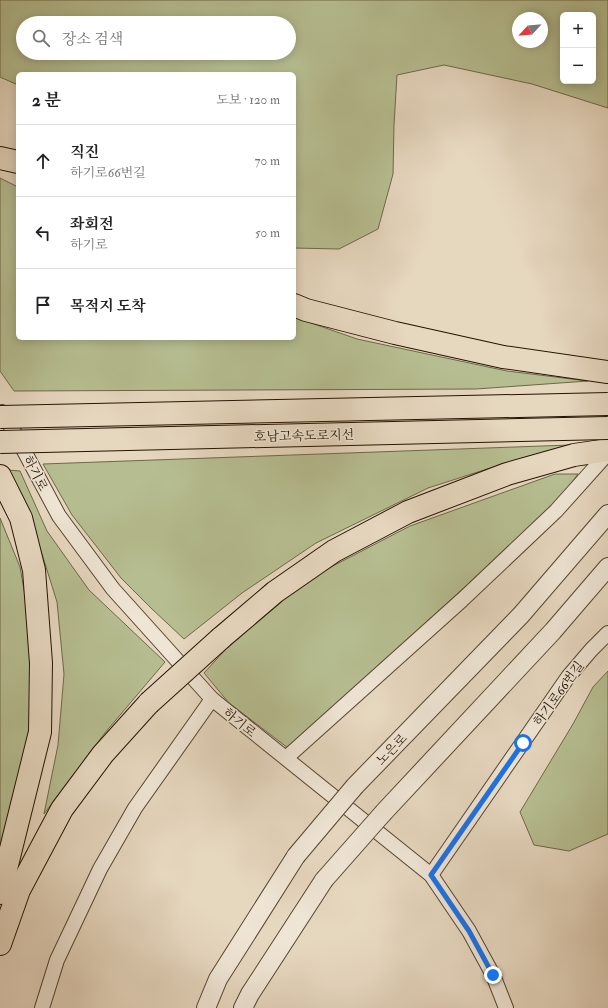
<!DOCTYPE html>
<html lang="ko">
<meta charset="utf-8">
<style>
:root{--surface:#fff;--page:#f2f2f2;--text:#222;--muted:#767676;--line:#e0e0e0}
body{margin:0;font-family:"IM FELL Double Pica","Noto Serif KR",serif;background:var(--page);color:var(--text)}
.controls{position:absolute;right:12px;top:12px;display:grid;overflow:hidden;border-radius:6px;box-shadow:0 2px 10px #0003}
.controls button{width:36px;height:36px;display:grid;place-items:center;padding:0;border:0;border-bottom:1px solid var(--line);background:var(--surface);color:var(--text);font:20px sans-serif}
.compass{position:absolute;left:512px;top:12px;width:36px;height:36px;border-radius:50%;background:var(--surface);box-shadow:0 2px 10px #0003;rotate:244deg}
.stop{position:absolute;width:12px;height:12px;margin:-9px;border:3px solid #1a73e8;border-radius:50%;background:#fff}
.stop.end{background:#1a73e8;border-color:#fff;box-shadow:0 1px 4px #0008}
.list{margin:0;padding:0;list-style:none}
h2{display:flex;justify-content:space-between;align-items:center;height:52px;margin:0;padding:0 16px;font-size:17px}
h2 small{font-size:13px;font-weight:400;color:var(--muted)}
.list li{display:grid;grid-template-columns:26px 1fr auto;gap:12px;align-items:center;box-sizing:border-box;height:72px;padding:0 16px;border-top:1px solid var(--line)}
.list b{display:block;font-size:15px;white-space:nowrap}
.list p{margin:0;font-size:13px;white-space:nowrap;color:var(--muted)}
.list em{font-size:13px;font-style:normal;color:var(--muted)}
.icon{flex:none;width:22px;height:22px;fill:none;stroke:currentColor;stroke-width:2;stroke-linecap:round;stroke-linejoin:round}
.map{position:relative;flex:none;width:608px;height:1008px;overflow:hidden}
.search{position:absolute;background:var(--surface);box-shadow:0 2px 10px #0003;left:16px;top:16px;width:280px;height:44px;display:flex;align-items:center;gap:10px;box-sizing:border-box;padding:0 14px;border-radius:22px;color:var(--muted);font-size:15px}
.panel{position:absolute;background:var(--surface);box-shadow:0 2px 10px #0003;left:16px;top:72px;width:280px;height:268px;border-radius:6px}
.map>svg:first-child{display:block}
</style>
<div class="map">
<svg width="608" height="1008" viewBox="0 0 608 1008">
<rect width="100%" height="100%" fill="#e6d7bf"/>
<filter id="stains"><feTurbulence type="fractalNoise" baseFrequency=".005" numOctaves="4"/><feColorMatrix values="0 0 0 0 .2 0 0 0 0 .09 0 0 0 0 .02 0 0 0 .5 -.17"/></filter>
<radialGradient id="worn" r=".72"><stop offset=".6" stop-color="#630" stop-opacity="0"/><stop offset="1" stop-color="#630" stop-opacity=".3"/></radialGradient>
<g fill="#b6be91" stroke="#6e6848" fill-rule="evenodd">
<path d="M0 0H608V108L532 84 444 65 397 75 394 125 393 174 378 229 339 249 294 248V74H18V85L0 77ZM563 15H593V81H563ZM518 18H542V42H518ZM23 23H289V53H23Z"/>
<polygon points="0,178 18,187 18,338 294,338 294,317 357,339 507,371 588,381 476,389 14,391 0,371"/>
<polygon points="570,445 512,461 428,488 316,543 242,593 184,639 151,608 121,578 72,515 43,464"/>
<polygon points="8,470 20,471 47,531 89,590 165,662 104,734 44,814 58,745 64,674 57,602 36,535"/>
<polygon points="555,474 578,474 557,503 288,748 229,703 204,673 237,637 300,583 410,526"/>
<polygon points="0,518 20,567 35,653 35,724 0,858"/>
<polygon points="608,671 608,834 569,851 534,845 520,812 573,724 593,687"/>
</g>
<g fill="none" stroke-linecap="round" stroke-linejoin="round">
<defs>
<g id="minor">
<polyline points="2,412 14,432 59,516 113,589 212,699 431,875 469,931 493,975 506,1008"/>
<polyline points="286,758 462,600 556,511 608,453"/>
<polyline points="431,875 568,677 591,650 608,633"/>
<polyline points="42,1008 57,960 100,869 135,808 212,699"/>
</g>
<g id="tertiary">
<polyline points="355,786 521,615 608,514"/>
<polyline points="384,812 553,631 608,567"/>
<polyline points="206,1008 218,979 296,856"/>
<polyline points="243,1008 250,994 324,880"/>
</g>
<g id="motorway">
<polyline points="0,158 18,162"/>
<polyline points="294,305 306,310 395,333 503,357 608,372"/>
<polyline points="0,476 21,518 34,570 41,663 40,732 0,893"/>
<polyline points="221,638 275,592 334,551 408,512 507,474 574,455 608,450"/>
<polyline points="0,944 19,890 62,809 103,754 149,703"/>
</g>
</defs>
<use href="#minor" stroke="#554430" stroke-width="16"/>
<use href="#tertiary" stroke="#554430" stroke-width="20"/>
<use href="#motorway" stroke="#251300" stroke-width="24"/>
<use href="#minor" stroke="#efe5d5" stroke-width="14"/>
<use href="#tertiary" stroke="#efe5d5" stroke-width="18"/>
<use href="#motorway" stroke="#e6d7bf" stroke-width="22"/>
<defs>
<g id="tertiary-bridge">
<polyline points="296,856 355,786"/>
<polyline points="324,880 384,812"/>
</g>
<g id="motorway-bridge">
<polyline points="0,417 608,404"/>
<polyline points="0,442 608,428"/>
<polyline points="149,703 221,638"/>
</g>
</defs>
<use href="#tertiary-bridge" stroke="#554430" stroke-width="20" stroke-linecap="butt"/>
<use href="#motorway-bridge" stroke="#251300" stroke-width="24" stroke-linecap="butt"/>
<use href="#tertiary-bridge" stroke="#efe5d5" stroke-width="18"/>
<use href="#motorway-bridge" stroke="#e6d7bf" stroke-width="22"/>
</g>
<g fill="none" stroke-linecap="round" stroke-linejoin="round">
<polyline stroke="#1a73e8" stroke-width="5" points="493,975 469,931 431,875 523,743"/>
</g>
<g text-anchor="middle" stroke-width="3" stroke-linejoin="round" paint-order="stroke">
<g font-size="13" fill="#251300" stroke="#efe5d5">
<text transform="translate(304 435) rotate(-1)" y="5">호남고속도로지선</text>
<text transform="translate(36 473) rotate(62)" y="5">하기로</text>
<text transform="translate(558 693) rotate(-54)" y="5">하기로66번길</text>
<text transform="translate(240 722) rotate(39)" y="5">하기로</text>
<text transform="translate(391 749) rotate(-46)" y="5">노은로</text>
</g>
</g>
<rect width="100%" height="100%" filter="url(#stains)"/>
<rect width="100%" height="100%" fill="url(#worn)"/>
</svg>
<div class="controls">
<button>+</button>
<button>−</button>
</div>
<svg class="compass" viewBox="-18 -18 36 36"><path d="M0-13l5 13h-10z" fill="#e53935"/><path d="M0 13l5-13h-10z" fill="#767676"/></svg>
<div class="stop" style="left:523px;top:743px"></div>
<div class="stop end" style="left:493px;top:975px"></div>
<div class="search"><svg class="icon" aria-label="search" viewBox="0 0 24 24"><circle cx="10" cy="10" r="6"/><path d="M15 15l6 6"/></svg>장소 검색</div>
<section class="panel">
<h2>2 분<small>도보 · 120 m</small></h2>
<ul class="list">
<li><svg class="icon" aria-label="ahead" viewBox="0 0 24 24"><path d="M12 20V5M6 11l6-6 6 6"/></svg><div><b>직진</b><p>하기로66번길</p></div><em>70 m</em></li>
<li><svg class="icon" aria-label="left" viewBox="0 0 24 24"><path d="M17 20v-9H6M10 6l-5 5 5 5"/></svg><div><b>좌회전</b><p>하기로</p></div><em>50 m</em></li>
<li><svg class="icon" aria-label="arrive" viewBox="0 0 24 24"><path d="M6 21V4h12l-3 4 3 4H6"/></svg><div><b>목적지 도착</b></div></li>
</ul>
</section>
</div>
